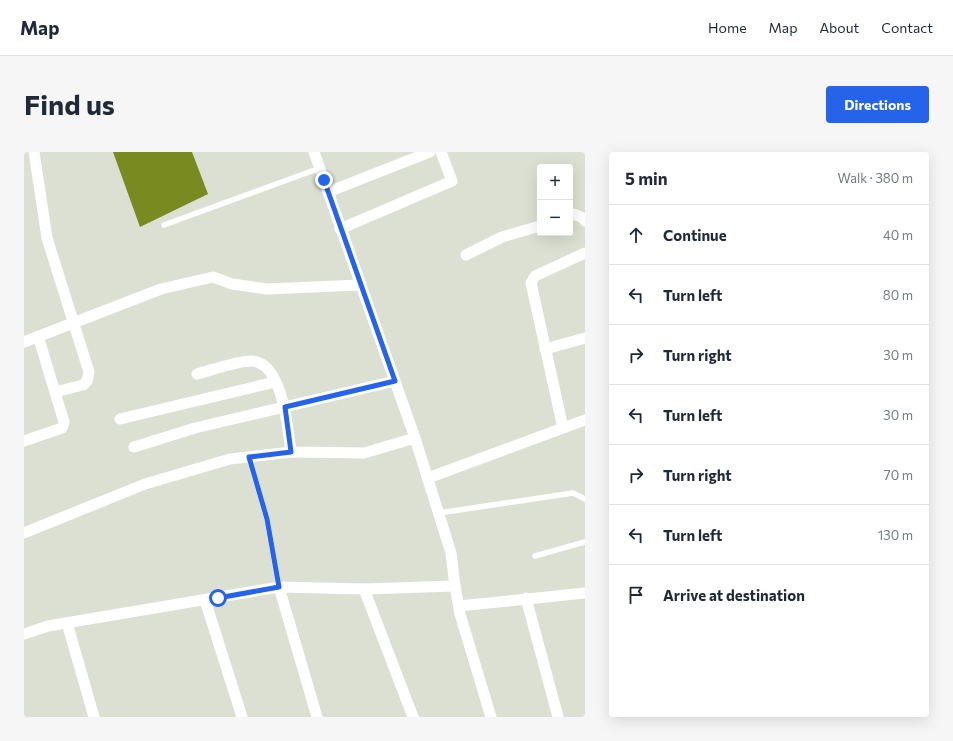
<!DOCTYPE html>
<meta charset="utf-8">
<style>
:root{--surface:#fff;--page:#f6f6f7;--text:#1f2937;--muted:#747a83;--line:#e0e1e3;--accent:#2563eb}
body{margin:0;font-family:Commissioner,sans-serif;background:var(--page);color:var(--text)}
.controls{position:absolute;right:12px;top:12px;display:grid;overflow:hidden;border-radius:4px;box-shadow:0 4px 16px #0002}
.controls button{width:36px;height:36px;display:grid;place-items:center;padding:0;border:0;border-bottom:1px solid var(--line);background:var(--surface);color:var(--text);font:20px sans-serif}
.stop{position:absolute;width:12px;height:12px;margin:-9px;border:3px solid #2563eb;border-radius:50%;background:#fff}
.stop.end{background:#2563eb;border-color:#fff;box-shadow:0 1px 4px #0008}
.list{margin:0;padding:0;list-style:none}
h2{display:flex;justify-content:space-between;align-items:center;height:52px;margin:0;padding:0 16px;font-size:17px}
h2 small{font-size:13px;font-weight:400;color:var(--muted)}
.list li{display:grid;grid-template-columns:26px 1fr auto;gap:12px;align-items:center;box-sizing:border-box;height:60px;padding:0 16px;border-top:1px solid var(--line)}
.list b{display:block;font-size:15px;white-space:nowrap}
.list em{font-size:13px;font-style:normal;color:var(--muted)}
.icon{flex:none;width:22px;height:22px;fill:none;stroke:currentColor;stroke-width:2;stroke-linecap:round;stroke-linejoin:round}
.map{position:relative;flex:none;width:561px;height:565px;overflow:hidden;border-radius:4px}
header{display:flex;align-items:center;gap:24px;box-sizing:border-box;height:56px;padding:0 20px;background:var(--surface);border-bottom:1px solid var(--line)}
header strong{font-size:19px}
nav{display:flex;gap:22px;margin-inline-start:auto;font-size:14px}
.intro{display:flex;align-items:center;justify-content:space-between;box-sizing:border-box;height:96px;padding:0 24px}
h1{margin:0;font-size:28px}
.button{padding:10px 18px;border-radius:4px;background:var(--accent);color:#fff;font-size:14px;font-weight:700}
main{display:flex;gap:24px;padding:0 24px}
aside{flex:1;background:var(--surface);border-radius:4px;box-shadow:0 4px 16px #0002}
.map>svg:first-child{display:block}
</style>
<header>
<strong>Map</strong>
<nav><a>Home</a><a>Map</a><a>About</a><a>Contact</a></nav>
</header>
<div class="intro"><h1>Find us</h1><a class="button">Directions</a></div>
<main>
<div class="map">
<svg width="561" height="565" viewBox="0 0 561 565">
<rect width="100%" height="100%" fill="#dce0d2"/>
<polygon fill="#798a21" points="89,0 168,0 184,42 116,75"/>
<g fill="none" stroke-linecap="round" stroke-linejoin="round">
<g stroke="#fff" stroke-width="5.5">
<polyline points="140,73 296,16"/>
<polyline points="225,305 243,367 255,435"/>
<polyline points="415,361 549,341 561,347"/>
<polyline points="511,404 561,390"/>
</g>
<g stroke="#fff" stroke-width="11">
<polyline points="10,0 23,86 65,220 63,229 59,233 31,240"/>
<polyline points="304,40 406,0"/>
<polyline points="546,64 550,62 559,66 561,69"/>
<polyline points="316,77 428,29 417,0"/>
<polyline points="442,103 478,85 516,74"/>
<polyline points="0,190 137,137 189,125 208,132 243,137 336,133"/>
<polyline points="521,197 561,186"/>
<path d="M173 222C188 218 213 209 227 209 259 209 264 278 267 300L340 301 391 286"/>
<polyline points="96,267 251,230"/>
<polyline points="539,276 507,131 511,124 561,101"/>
<polyline points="0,289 38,276 40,270 14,184"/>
<polyline points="110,295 171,276 371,229"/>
<polyline points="404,326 561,268"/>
<polyline points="0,381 121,332 206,307 267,300"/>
<polyline points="431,434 436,462 467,565"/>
<polyline points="255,435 293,565"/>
<polyline points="340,437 389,565"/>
<polyline points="502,446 534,565"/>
<polyline points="181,448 218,565"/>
<polyline points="435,454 561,441"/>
<polyline points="43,471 70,565"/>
<polyline points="0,482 24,474 255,435 340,437 431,434 427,401 391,286 290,0"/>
</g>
</g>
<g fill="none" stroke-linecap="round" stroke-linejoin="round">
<polyline stroke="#2563eb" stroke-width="5" points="194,446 255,435 243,367 225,305 267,300 261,255 371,229 300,28"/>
</g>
</svg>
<div class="controls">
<button>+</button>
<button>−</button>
</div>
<div class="stop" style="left:194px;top:446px"></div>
<div class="stop end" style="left:300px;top:28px"></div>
</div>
<aside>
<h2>5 min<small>Walk · 380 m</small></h2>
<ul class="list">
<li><svg class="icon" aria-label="ahead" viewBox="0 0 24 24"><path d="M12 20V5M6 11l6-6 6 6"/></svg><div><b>Continue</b></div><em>40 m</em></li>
<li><svg class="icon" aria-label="left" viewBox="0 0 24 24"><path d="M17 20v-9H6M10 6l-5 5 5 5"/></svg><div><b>Turn left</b></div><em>80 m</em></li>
<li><svg class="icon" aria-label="right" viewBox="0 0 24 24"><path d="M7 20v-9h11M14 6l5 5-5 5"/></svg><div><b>Turn right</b></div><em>30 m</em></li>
<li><svg class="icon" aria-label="left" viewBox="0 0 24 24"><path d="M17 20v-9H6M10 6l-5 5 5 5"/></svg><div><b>Turn left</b></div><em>30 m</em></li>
<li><svg class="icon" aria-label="right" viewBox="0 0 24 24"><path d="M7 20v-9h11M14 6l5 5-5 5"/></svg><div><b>Turn right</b></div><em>70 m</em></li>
<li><svg class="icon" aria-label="left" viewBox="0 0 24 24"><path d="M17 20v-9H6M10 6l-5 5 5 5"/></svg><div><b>Turn left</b></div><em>130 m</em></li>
<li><svg class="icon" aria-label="arrive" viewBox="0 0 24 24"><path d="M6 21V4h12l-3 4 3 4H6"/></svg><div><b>Arrive at destination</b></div></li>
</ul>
</aside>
</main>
